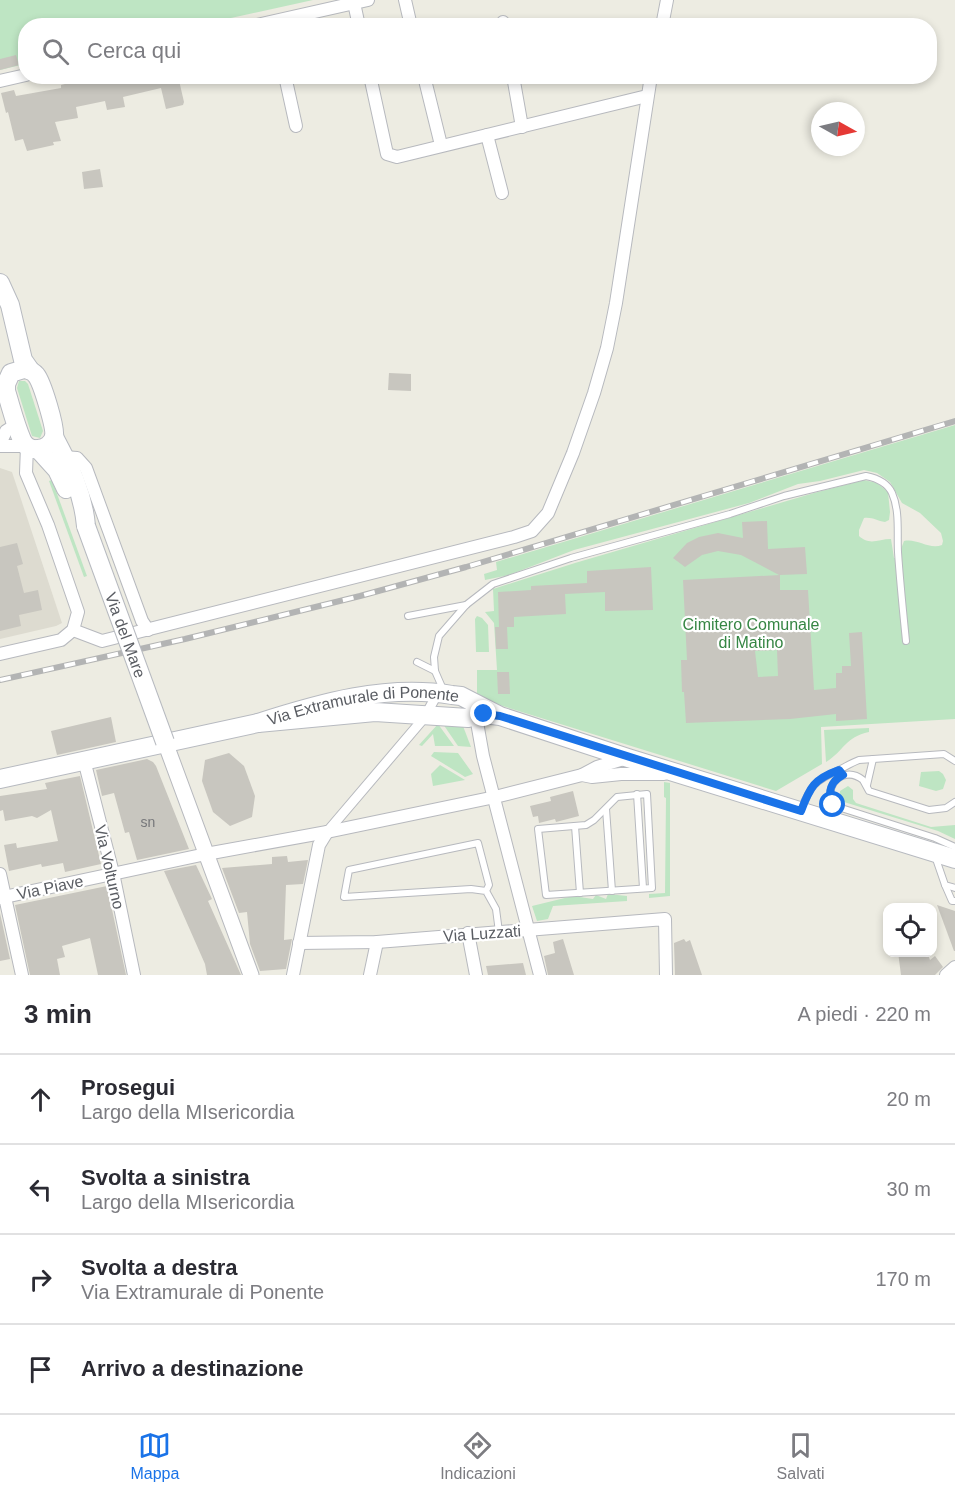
<!DOCTYPE html>
<html lang="it">
<meta charset="utf-8">
<style>
:root{--surface:#fff;--page:#f7f7f7;--text:#2b2b33;--muted:#7c7c81;--line:#e1e1e2;--accent:#1a73e8}
body{margin:0;font-family:Helvetica,sans-serif;background:var(--page);color:var(--text)}
.controls{position:absolute;right:18px;bottom:18px;display:grid;overflow:hidden;border-radius:12px;box-shadow:0 3px 9px #0003}
.controls button{width:54px;height:54px;display:grid;place-items:center;padding:0;border:0;border-bottom:2px solid var(--line);background:var(--surface);color:var(--text);font:30px sans-serif}
.compass{position:absolute;left:811px;top:102px;width:54px;height:54px;border-radius:50%;background:var(--surface);box-shadow:0 3px 9px #0003;rotate:98deg}
.stop{position:absolute;width:18px;height:18px;margin:-14px;border:4px solid #1a73e8;border-radius:50%;background:#fff}
.stop.end{background:#1a73e8;border-color:#fff;box-shadow:0 2px 6px #0008}
.list{margin:0;padding:0;list-style:none}
h2{display:flex;justify-content:space-between;align-items:center;height:78px;margin:0;padding:0 24px;font-size:26px}
h2 small{font-size:20px;font-weight:400;color:var(--muted)}
.list li{display:grid;grid-template-columns:39px 1fr auto;gap:18px;align-items:center;box-sizing:border-box;height:90px;padding:0 24px;border-top:2px solid var(--line)}
.list b{display:block;font-size:22px;white-space:nowrap}
.list p{margin:0;font-size:20px;white-space:nowrap;color:var(--muted)}
.list em{font-size:20px;font-style:normal;color:var(--muted)}
.icon{flex:none;width:33px;height:33px;fill:none;stroke:currentColor;stroke-width:2;stroke-linecap:round;stroke-linejoin:round}
.map{position:relative;flex:none;width:955px;height:975px;overflow:hidden}
.search{position:absolute;background:var(--surface);box-shadow:0 3px 9px #0003;left:18px;right:18px;top:18px;height:66px;display:flex;align-items:center;gap:15px;box-sizing:border-box;padding:0 21px;border-radius:24px;color:var(--muted);font-size:22px}
.sheet{height:438px;background:var(--surface)}
nav{display:flex;justify-content:space-around;align-items:center;box-sizing:border-box;height:84px;border-top:2px solid var(--line);background:var(--surface);font-size:16px;color:var(--muted)}
nav a{display:grid;justify-items:center;gap:3px}
nav .on{color:var(--accent)}
.map>svg:first-child{display:block}
</style>
<div class="map">
<svg width="955" height="975" viewBox="0 0 955 975">
<rect width="100%" height="100%" fill="#edece2"/>
<polygon fill="#dddbd0" points="0,468 12,472 62,623 56,626 0,639"/>
<g fill="#bee5c3">
<polygon points="0,0 313,0 199,25 26,26 25,64 0,70"/>
<polygon points="19,381 25,381 28,384 43,431 40,438 32,436 17,388"/>
<path d="M955 425V719L821 727 822 764 776 791 477 698V670H497L494 623 485 612 494 611 493 589 575 563 814 493 864 480 877 483 888 492 890 512 889 520 885 522C877 521 873 517 864 518L859 530V536C870 546 878 539 891 539L894 558 902 557 901 549 904 541C917 538 929 550 942 545L943 541 941 533 920 513 902 503 890 482 877 473 864 470 820 481 798 484 749 503 574 550 509 575 485 580 484 574 497 570 496 562Z"/>
<polygon points="52,480 87,576 84,577 49,481"/>
<polygon points="477,616 482,618 488,625 489,652 476,652 475,619"/>
<polygon points="438,724 454,746 435,746 433,734 422,746 419,745"/>
<polygon points="443,724 463,726 471,747 458,746"/>
<path d="M869 728V732C845 737 844 751 826 762L824 730Z"/>
<polygon points="434,752 458,753 473,774 465,777 462,775 431,756"/>
<polygon points="440,765 465,780 433,786 431,774"/>
<polygon points="939,771 943,774 946,780 943,789 936,791 919,786 921,772"/>
<polygon points="664,782 670,783 670,896 649,898 649,894 665,893 666,798 664,797"/>
<polygon points="848,786 853,790 853,799 856,803 931,827 955,825 955,839 938,831 844,802 840,797 840,791"/>
<polygon points="608,894 627,896 627,901 553,906 548,919 537,921 532,906 573,896 593,899 596,895 606,899"/>
</g>
<g fill="#c8c6bf" fill-rule="evenodd">
<polygon points="16,55 19,65 0,70 0,59"/>
<polygon points="83,76 178,76 184,102 183,105 166,109 161,88 123,97 125,107 107,110 105,101 76,107 78,118 55,122 61,141 53,142 54,145 27,151 23,139 15,141 8,112 6,113 1,93 14,90 16,96 61,88 61,85 84,79"/>
<polygon points="100,169 103,187 84,189 82,172"/>
<polygon points="389,373 411,374 411,391 388,390"/>
<polygon points="767,521 768,549 805,547 807,574 779,575 741,555 718,551 702,555 685,567 673,558 687,543 699,537 718,533 743,538 742,522"/>
<polygon points="17,543 23,564 17,566 24,593 38,590 42,610 19,615 21,626 0,631 0,547"/>
<polygon points="651,567 653,610 605,611 605,592 565,594 566,614 514,617 514,627 507,627 508,649 496,649 495,627 499,627 498,592 531,590 531,586 587,583 587,571"/>
<path d="M780 575V590H808L814 690 836 688V673H842V666H851L849 633 862 632 867 719 836 721V714L790 719 686 723 684 692H682L681 660H687L683 580ZM777 650 778 676 758 677 755 651Z"/>
<polygon points="497,672 509,672 510,694 498,694"/>
<polygon points="111,717 116,742 57,755 51,731"/>
<polygon points="229,753 244,766 255,796 252,817 230,826 213,812 202,781 205,760"/>
<polygon points="147,759 153,762 156,766 189,849 137,860 129,832 125,833 114,793 102,796 96,770"/>
<polygon points="80,776 101,864 65,872 63,863 42,867 41,864 9,871 4,845 16,843 17,848 58,841 51,810 37,818 32,816 5,821 3,810 0,811 0,796 47,789 45,783"/>
<polygon points="573,791 579,816 556,822 555,819 539,823 538,816 533,817 530,806 551,801 550,797"/>
<polygon points="287,856 288,862 308,860 303,884 286,885 284,940 292,939 286,969 260,971 250,944 247,912 239,913 222,868 272,864 272,857"/>
<polygon points="196,865 212,899 208,901 241,975 207,975 205,964 164,871"/>
<polygon points="107,886 126,975 98,975 90,938 62,946 65,957 57,959 60,975 30,975 15,905"/>
<polygon points="937,905 955,911 955,951 954,951"/>
<polygon points="0,913 10,959 0,961"/>
<polygon points="563,939 574,975 548,975 544,956 555,953 553,942"/>
<polygon points="684,939 686,942 690,940 702,975 675,975 674,943"/>
<polygon points="898,952 927,952 930,960 935,956 943,967 935,975 901,975"/>
<polygon points="523,963 526,975 488,975 486,966"/>
</g>
<g fill="none" stroke-linecap="round" stroke-linejoin="round">
<defs>
<g id="service">
<polyline points="408,616 466,605"/>
<polyline points="417,662 435,671"/>
<path d="M446 690 442 687 435 671 434 657 439 636 466 605 493 584 571 558 730 514 784 496 866 476C876 478 887 482 892 493 900 511 897 533 898 552 900 582 903 611 906 641"/>
<polyline points="867,785 873,759"/>
<polyline points="637,794 643,888"/>
<polygon points="647,794 652,888 546,895 538,829 586,825 594,820 617,797"/>
<path d="M955 802 946 808 929 810 869 791 863 780C849 769 832 776 830 794L835 806 935 838 955 847"/>
<polyline points="606,809 612,891"/>
<path d="M801 809C811 786 814 781 837 771 845 767 851 763 859 760L944 754 955 761"/>
<polyline points="575,826 580,893"/>
<polyline points="935,856 945,885 955,888"/>
<polyline points="945,885 952,901 955,901"/>
<polyline points="486,891 489,885 478,843 349,870 344,897 471,889 486,891 496,909 499,932"/>
</g>
<polyline id="pedestrian" points="327,832 424,718 439,691"/>
<g id="minor">
<polyline points="405,0 411,26"/>
<polyline points="354,3 359,26"/>
<polyline points="503,22 503,26"/>
<polyline points="252,26 368,0"/>
<polyline points="662,26 667,0"/>
<polyline points="285,76 296,126"/>
<polyline points="370,76 387,154 397,157 647,96"/>
<polyline points="424,76 441,145"/>
<polyline points="513,76 522,127"/>
<polyline points="0,81 26,75"/>
<polyline points="487,135 502,193"/>
<polyline points="0,444 6,431 17,424"/>
<polyline points="0,446 27,446 26,473 48,525 78,612 73,630 61,640 0,654"/>
<polyline points="64,457 77,458 86,468 142,621 148,630"/>
<polyline points="73,630 102,641 514,537 532,531 548,513 573,453 594,393 607,348 616,303 651,76"/>
<polyline points="475,711 483,756 540,975"/>
<polyline points="84,760 113,873 134,975"/>
<polyline points="582,775 592,777 621,774 664,774"/>
<polyline points="0,874 22,975"/>
<polyline points="0,898 206,854 327,832 495,797 582,775 597,767 627,758"/>
<polyline points="468,933 476,975"/>
<polyline points="299,943 377,942 665,919 666,975"/>
<polyline points="293,975 319,845 327,832"/>
<polyline points="370,975 377,942"/>
<polyline points="946,975 955,967"/>
</g>
<polyline id="tertiary" points="165,742 251,975"/>
<g id="secondary">
<polyline points="0,283 10,305 23,360 30,370"/>
<path d="M24 369C29 370 33 371 36 375 42 382 56 428 54 437 49 451 28 454 22 440 15 424 11 407 6 391V384L11 373Z"/>
<path d="M54 437C70 467 83 492 86 526"/>
<polyline points="38,449 57,470 66,489"/>
<path id="s1" d="M500 716 484 714 468 718 375 712 258 723C320 703 386 684 452 695L461 696 500 716 628 758 955 859"/>
<polyline points="0,779 258,723"/>
</g>
</defs>
<use href="#service" stroke="#b7b9be" stroke-width="8"/>
<use href="#pedestrian" stroke="#b7b9be" stroke-width="11"/>
<use href="#minor" stroke="#b7b9be" stroke-width="14"/>
<use href="#tertiary" stroke="#b7b9be" stroke-width="17"/>
<use href="#secondary" stroke="#b7bac0" stroke-width="20"/>
<use href="#service" stroke="#fff" stroke-width="6"/>
<use href="#pedestrian" stroke="#fff" stroke-width="9"/>
<use href="#minor" stroke="#fff" stroke-width="12"/>
<use href="#tertiary" stroke="#fff" stroke-width="15"/>
<use href="#secondary" stroke="#fff" stroke-width="18"/>
<defs>
<polyline id="rail" points="0,680 185,639 360,596 466,567 955,421"/>
</defs>
<use href="#rail" stroke="#b3b4b4" stroke-width="6"/>
<use href="#rail" stroke="#fff" stroke-width="4" stroke-dasharray="11" stroke-linecap="butt"/>
<defs>
<g id="secondary-bridge">
<path id="s2" d="M86 526 165 742"/>
</g>
</defs>
<use href="#secondary-bridge" stroke="#b7bac0" stroke-width="20" stroke-linecap="butt"/>
<use href="#secondary-bridge" stroke="#fff" stroke-width="18"/>
</g>
<g fill="none" stroke-linecap="round" stroke-linejoin="round">
<path stroke="#1a73e8" stroke-width="8" d="M484 714 500 716 801 811C810 787 814 779 839 770L843 775C831 781 827 792 833 805"/>
</g>
<g text-anchor="middle" stroke-width="4.5" stroke-linejoin="round" paint-order="stroke">
<g font-size="14" fill="#76777a">
<text x="148" y="827">sn</text>
</g>
<g font-size="16" fill="#368644" stroke="#fff">
<text x="751" y="630">Cimitero Comunale<tspan x="751" dy="18">di Matino</tspan></text>
</g>
<g font-size="16" fill="#5a5d63" stroke="#fff">
<text dy="6" stroke="none"><textPath href="#s2" startOffset="116">Via del Mare</textPath></text>
<text dy="6" stroke="none"><textPath href="#s1" startOffset="351">Via Extramurale di Ponente</textPath></text>
<text transform="translate(110 867) rotate(77)" y="6">Via Volturno</text>
<text transform="translate(50 887) rotate(-12)" y="6">Via Piave</text>
<text transform="translate(482 933) rotate(-4)" y="6">Via Luzzati</text>
</g>
</g>
</svg>
<div class="controls">
<button><svg class="icon" aria-label="locate" viewBox="0 0 24 24"><circle cx="12" cy="12" r="6"/><path d="M12 2v4M12 18v4M2 12h4M18 12h4"/></svg></button>
</div>
<svg class="compass" viewBox="-18 -18 36 36"><path d="M0-13l5 13h-10z" fill="#e53935"/><path d="M0 13l5-13h-10z" fill="#7c7c81"/></svg>
<div class="stop" style="left:833px;top:805px"></div>
<div class="stop end" style="left:484px;top:714px"></div>
<div class="search"><svg class="icon" aria-label="search" viewBox="0 0 24 24"><circle cx="10" cy="10" r="6"/><path d="M15 15l6 6"/></svg>Cerca qui</div>
</div>
<section class="sheet">
<h2>3 min<small>A piedi · 220 m</small></h2>
<ul class="list">
<li><svg class="icon" aria-label="ahead" viewBox="0 0 24 24"><path d="M12 20V5M6 11l6-6 6 6"/></svg><div><b>Prosegui</b><p>Largo della MIsericordia</p></div><em>20 m</em></li>
<li><svg class="icon" aria-label="left" viewBox="0 0 24 24"><path d="M17 20v-9H6M10 6l-5 5 5 5"/></svg><div><b>Svolta a sinistra</b><p>Largo della MIsericordia</p></div><em>30 m</em></li>
<li><svg class="icon" aria-label="right" viewBox="0 0 24 24"><path d="M7 20v-9h11M14 6l5 5-5 5"/></svg><div><b>Svolta a destra</b><p>Via Extramurale di Ponente</p></div><em>170 m</em></li>
<li><svg class="icon" aria-label="arrive" viewBox="0 0 24 24"><path d="M6 21V4h12l-3 4 3 4H6"/></svg><div><b>Arrivo a destinazione</b></div></li>
</ul>
</section>
<nav>
<a class="on"><svg class="icon" aria-label="map" viewBox="0 0 24 24"><path d="M3 6l6-2 6 2 6-2v14l-6 2-6-2-6 2zM9 4v14M15 6v14"/></svg>Mappa</a>
<a><svg class="icon" aria-label="directions" viewBox="0 0 24 24"><path d="M12 3l9 9-9 9-9-9zM9 14v-3h6M13 9l2 2-2 2"/></svg>Indicazioni</a>
<a><svg class="icon" aria-label="saved" viewBox="0 0 24 24"><path d="M7 4h10v16l-5-4-5 4z"/></svg>Salvati</a>
</nav>
